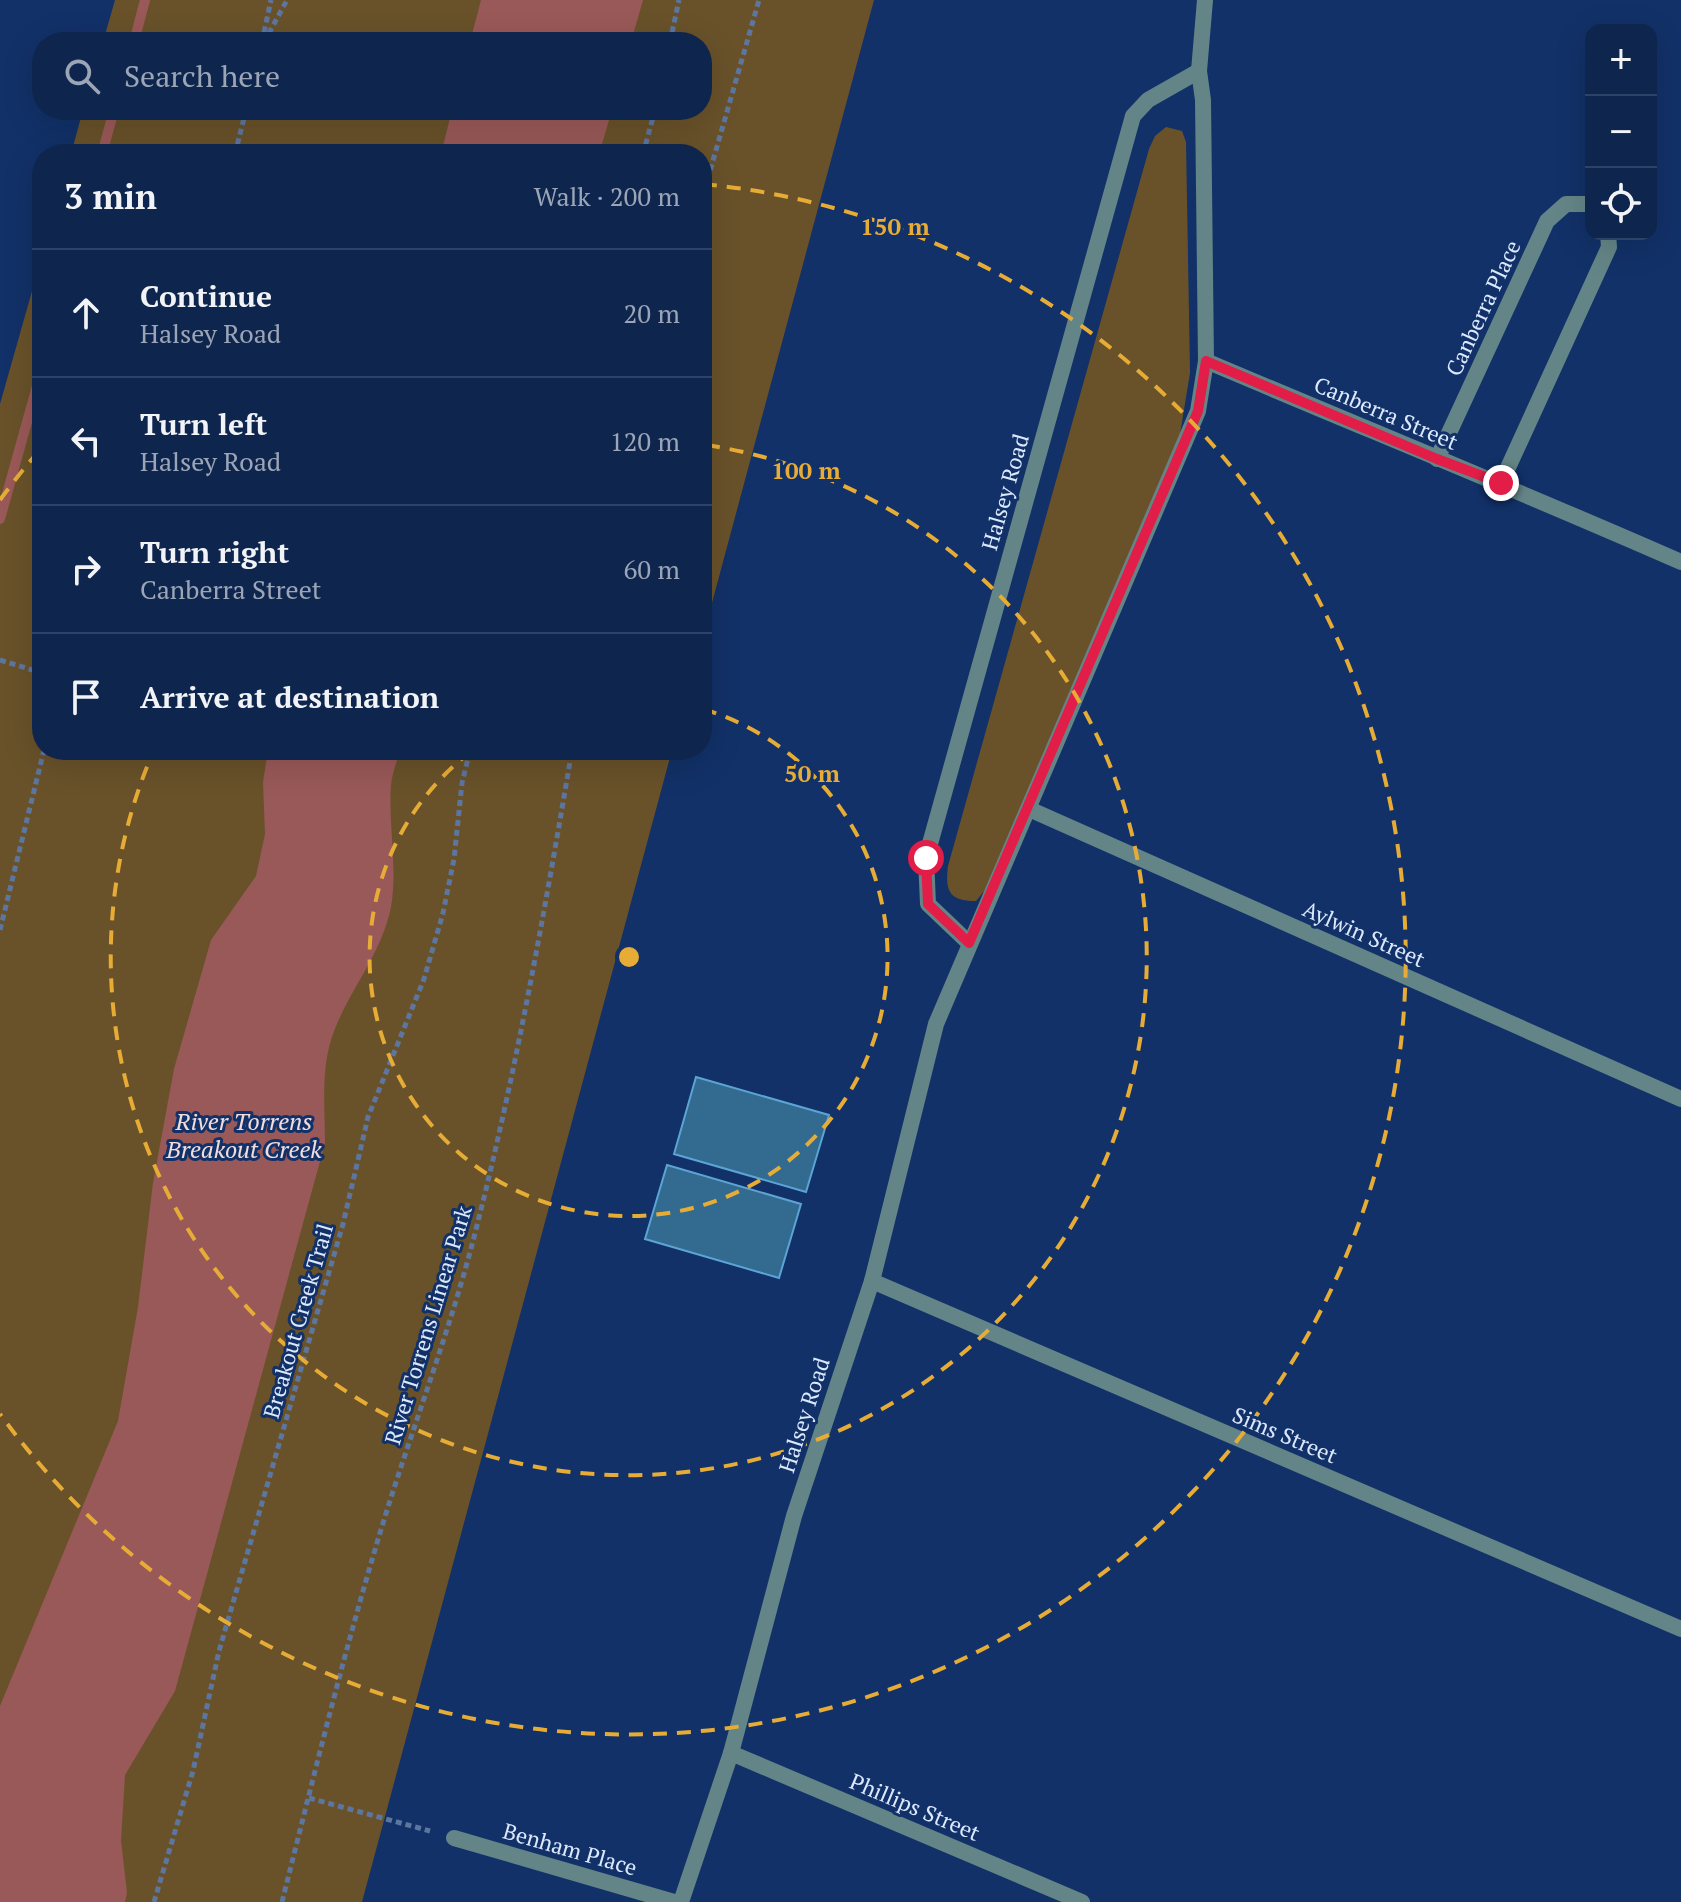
<!DOCTYPE html>
<meta charset="utf-8">
<style>
:root{--surface:#0e254e;--page:#172d55;--text:#f1f3f6;--muted:#9ba5b6;--line:#2e4266}
body{margin:0;font-family:"PT Serif",serif;background:var(--page);color:var(--text)}
.controls{position:absolute;right:24px;top:24px;display:grid;overflow:hidden;border-radius:16px;box-shadow:0 8px 32px #0002}
.controls button{width:72px;height:72px;display:grid;place-items:center;padding:0;border:0;border-bottom:2px solid var(--line);background:var(--surface);color:var(--text);font:40px sans-serif}
.stop{position:absolute;width:24px;height:24px;margin:-18px;border:6px solid #e11d48;border-radius:50%;background:#fff}
.stop.end{background:#e11d48;border-color:#fff;box-shadow:0 2px 8px #0008}
.list{margin:0;padding:0;list-style:none}
h2{display:flex;justify-content:space-between;align-items:center;height:104px;margin:0;padding:0 32px;font-size:34px}
h2 small{font-size:26px;font-weight:400;color:var(--muted)}
.list li{display:grid;grid-template-columns:52px 1fr auto;gap:24px;align-items:center;box-sizing:border-box;height:128px;padding:0 32px;border-top:2px solid var(--line)}
.list b{display:block;font-size:30px;white-space:nowrap}
.list p{margin:0;font-size:26px;white-space:nowrap;color:var(--muted)}
.list em{font-size:26px;font-style:normal;color:var(--muted)}
.icon{flex:none;width:44px;height:44px;fill:none;stroke:currentColor;stroke-width:2;stroke-linecap:round;stroke-linejoin:round}
.map{position:relative;flex:none;width:1681px;height:1902px;overflow:hidden}
.search{position:absolute;background:var(--surface);box-shadow:0 8px 32px #0002;left:32px;top:32px;width:680px;height:88px;display:flex;align-items:center;gap:20px;box-sizing:border-box;padding:0 28px;border-radius:32px;color:var(--muted);font-size:30px}
.panel{position:absolute;background:var(--surface);box-shadow:0 8px 32px #0002;left:32px;top:144px;width:680px;height:616px;border-radius:32px}
.map>svg:first-child{display:block}
</style>
<div class="map">
<svg width="1681" height="1902" viewBox="0 0 1681 1902">
<rect width="100%" height="100%" fill="#123168"/>
<g fill="#69522a">
<polygon points="115,0 874,0 702,640 702,154 71,154 83,110 702,110 702,42 103,42"/>
<path d="M1166 127 1182 131 1186 142 1190 373 1180 434 986 889 976 901C949 901 945 891 948 866L1149 149 1155 136Z"/>
<polygon points="42,256 42,750 672,750 362,1902 0,1902 0,404"/>
</g>
<g fill="#995958">
<polygon points="481,0 643,0 631,42 470,42"/>
<polygon points="452,110 612,110 599,154 441,154"/>
<path d="M268 750H400C397 761 392 774 391 785 388 826 398 867 391 907 381 957 346 993 331 1040 321 1072 325 1110 325 1143L175 1691 125 1775 121 1840 127 1893 125 1902H0V1706L118 1421 138 1307 153 1183 174 1069 211 940 256 876 265 834 263 782Z"/>
</g>
<g fill="none" stroke-linecap="round" stroke-linejoin="round">
<g stroke="#995958" stroke-width="10">
<polyline points="134,42 145,0"/>
<polyline points="102,154 114,110"/>
<polyline points="0,519 42,368"/>
</g>
</g>
<g fill="#326a90" stroke="#5ca4d6" stroke-width="2">
<polygon points="696,1077 829,1115 806,1192 674,1154"/>
<polygon points="667,1165 801,1204 779,1278 645,1239"/>
</g>
<g fill="none" stroke-linecap="round" stroke-linejoin="round">
<g stroke="#5d76a0" stroke-width="5" stroke-dasharray="6 4" stroke-linecap="butt">
<polyline points="262,42 271,0"/>
<polyline points="264,42 287,0"/>
<polyline points="670,42 679,0"/>
<polyline points="235,154 246,110"/>
<polyline points="643,154 655,110"/>
<polyline points="702,199 759,0"/>
<polyline points="0,660 42,673"/>
<polyline points="0,930 44,750"/>
<polyline points="309,1798 430,1831"/>
<polyline points="154,1902 193,1771 219,1651 343,1224 368,1117 424,979 443,913 454,859 462,783 470,750"/>
<path d="M282 1902C314 1775 345 1648 383 1523 412 1429 448 1336 473 1241 515 1079 544 915 572 750"/>
</g>
<g stroke="#648587" stroke-width="16">
<path d="M1206 361C1364 428 1524 493 1681 562"/>
<polyline points="1437,459 1547,221 1566,204 1591,204"/>
<polyline points="1501,483 1609,247 1608,234"/>
<polyline points="1029,809 1681,1099"/>
<polyline points="969,943 928,904 926,858 1133,116 1148,100 1199,71"/>
<polyline points="872,1281 1681,1629"/>
<polyline points="731,1753 1082,1902"/>
<polyline points="454,1838 674,1902"/>
<polyline points="681,1902 731,1753 794,1516 872,1281 936,1024 1198,411 1206,361 1203,100 1199,71 1205,0"/>
</g>
</g>
<g fill="none" stroke-linecap="round" stroke-linejoin="round">
<polyline stroke="#e11d48" stroke-width="10" points="926,858 928,904 969,943 1198,411 1206,361 1437,459 1501,483"/>
</g>
<g fill="none" stroke="#e6ac36" stroke-width="4" stroke-dasharray="14 10">
<path d="M703 709A259 259 0 1 1 473 750"/>
<path d="M706 445A518 518 0 1 1 154 750"/>
<path d="M0 500A777 777 0 0 1 38 452M703 184A777 777 0 1 1 0 1414"/>
</g>
<g text-anchor="middle" stroke-width="6" stroke-linejoin="round" paint-order="stroke">
<g font-size="22" fill="#dce9fd" stroke="#123168">
<text transform="translate(1483 308) rotate(-65)" y="8">Canberra Place</text>
<text transform="translate(1386 413) rotate(23)" y="8">Canberra Street</text>
<text transform="translate(1005 492) rotate(-74)" y="8">Halsey Road</text>
<text transform="translate(1364 934) rotate(24)" y="8">Aylwin Street</text>
<text transform="translate(298 1321) rotate(-74)" y="8">Breakout Creek Trail</text>
<text transform="translate(428 1325) rotate(-73)" y="8">River Torrens Linear Park</text>
<text transform="translate(804 1415) rotate(-72)" y="8">Halsey Road</text>
<text transform="translate(1285 1435) rotate(23)" y="8">Sims Street</text>
<text transform="translate(915 1807) rotate(23)" y="8">Phillips Street</text>
<text transform="translate(570 1849) rotate(16)" y="8">Benham Place</text>
</g>
<g font-size="24" font-style="italic" fill="#f2dddc" stroke="#123168">
<text x="244" y="1130">River Torrens<tspan x="244" dy="28">Breakout Creek</tspan></text>
</g>
</g>
<circle cx="629" cy="957" r="12" fill="#e6ac36" stroke="#123168" stroke-width="4"/>
<g font-size="24" text-anchor="middle" font-weight="bold" fill="#e6ac36" stroke="#123168" stroke-width="6" stroke-linejoin="round" paint-order="stroke">
<text x="895" y="235">150 m</text>
<text x="806" y="479">100 m</text>
<text x="812" y="782">50 m</text>
</g>
</svg>
<div class="controls">
<button>+</button>
<button>−</button>
<button><svg class="icon" aria-label="locate" viewBox="0 0 24 24"><circle cx="12" cy="12" r="6"/><path d="M12 2v4M12 18v4M2 12h4M18 12h4"/></svg></button>
</div>
<div class="stop" style="left:926px;top:858px"></div>
<div class="stop end" style="left:1501px;top:483px"></div>
<div class="search"><svg class="icon" aria-label="search" viewBox="0 0 24 24"><circle cx="10" cy="10" r="6"/><path d="M15 15l6 6"/></svg>Search here</div>
<section class="panel">
<h2>3 min<small>Walk · 200 m</small></h2>
<ul class="list">
<li><svg class="icon" aria-label="ahead" viewBox="0 0 24 24"><path d="M12 20V5M6 11l6-6 6 6"/></svg><div><b>Continue</b><p>Halsey Road</p></div><em>20 m</em></li>
<li><svg class="icon" aria-label="left" viewBox="0 0 24 24"><path d="M17 20v-9H6M10 6l-5 5 5 5"/></svg><div><b>Turn left</b><p>Halsey Road</p></div><em>120 m</em></li>
<li><svg class="icon" aria-label="right" viewBox="0 0 24 24"><path d="M7 20v-9h11M14 6l5 5-5 5"/></svg><div><b>Turn right</b><p>Canberra Street</p></div><em>60 m</em></li>
<li><svg class="icon" aria-label="arrive" viewBox="0 0 24 24"><path d="M6 21V4h12l-3 4 3 4H6"/></svg><div><b>Arrive at destination</b></div></li>
</ul>
</section>
</div>
